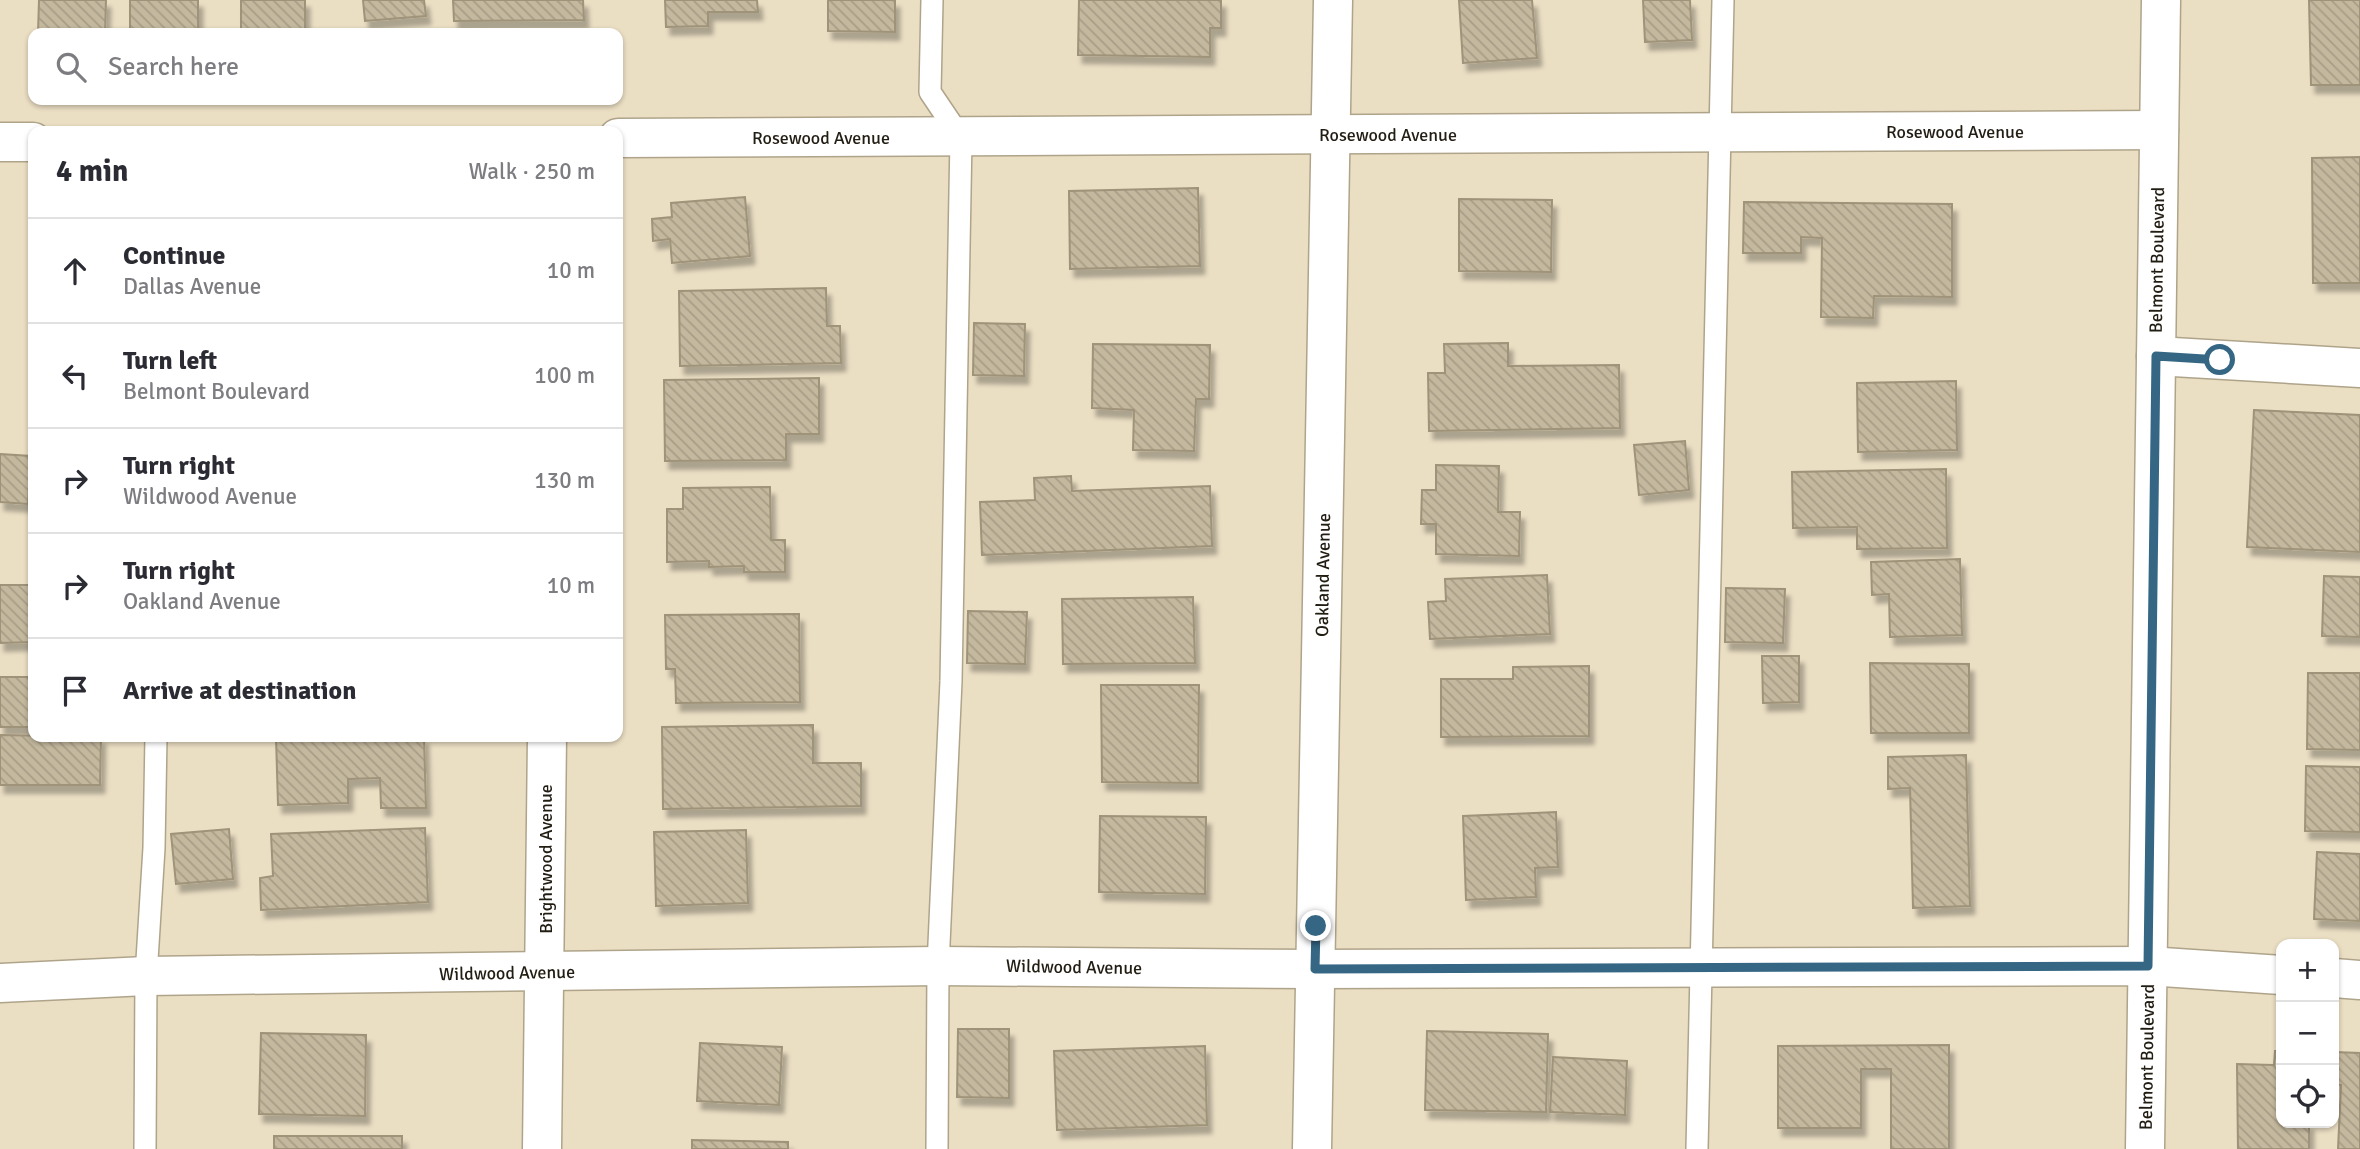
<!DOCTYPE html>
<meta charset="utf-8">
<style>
:root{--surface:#fff;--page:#f7f7f7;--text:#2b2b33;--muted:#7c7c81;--line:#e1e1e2}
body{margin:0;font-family:Signika,sans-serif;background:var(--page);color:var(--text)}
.controls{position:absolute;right:21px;bottom:21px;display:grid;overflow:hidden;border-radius:14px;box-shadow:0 2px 5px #0004}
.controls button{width:63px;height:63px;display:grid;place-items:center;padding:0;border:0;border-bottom:2px solid var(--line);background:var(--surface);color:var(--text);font:35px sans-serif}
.stop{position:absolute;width:21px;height:21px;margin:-16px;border:5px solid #356784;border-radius:50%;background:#fff}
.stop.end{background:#356784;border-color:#fff;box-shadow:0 2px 7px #0008}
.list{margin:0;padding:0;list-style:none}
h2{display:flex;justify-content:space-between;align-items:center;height:91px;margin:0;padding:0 28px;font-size:30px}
h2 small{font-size:23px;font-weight:400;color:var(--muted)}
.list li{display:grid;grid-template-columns:46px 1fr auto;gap:21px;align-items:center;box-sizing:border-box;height:105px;padding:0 28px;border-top:2px solid var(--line)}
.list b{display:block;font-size:26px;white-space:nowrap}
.list p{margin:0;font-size:23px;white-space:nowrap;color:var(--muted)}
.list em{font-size:23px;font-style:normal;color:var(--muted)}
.icon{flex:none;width:38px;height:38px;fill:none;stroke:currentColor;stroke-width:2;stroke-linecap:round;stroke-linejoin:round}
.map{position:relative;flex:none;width:2360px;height:1149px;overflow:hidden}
.search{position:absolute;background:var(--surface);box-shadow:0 2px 5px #0004;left:28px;top:28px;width:595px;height:77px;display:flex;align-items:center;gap:18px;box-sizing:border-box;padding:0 24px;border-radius:14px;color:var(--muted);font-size:26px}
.panel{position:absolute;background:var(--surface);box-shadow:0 2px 5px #0004;left:28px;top:126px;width:595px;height:616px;border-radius:14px}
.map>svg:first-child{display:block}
</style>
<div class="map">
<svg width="2360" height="1149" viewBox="0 0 2360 1149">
<defs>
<pattern id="building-back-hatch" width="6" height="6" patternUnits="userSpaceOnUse" patternTransform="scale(1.75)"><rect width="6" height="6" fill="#c4b89e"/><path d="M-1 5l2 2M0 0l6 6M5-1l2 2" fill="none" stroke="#a89e87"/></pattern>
<filter id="shadow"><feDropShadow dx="4.5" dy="8" stdDeviation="2" flood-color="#0004"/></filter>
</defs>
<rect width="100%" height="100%" fill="#eadec3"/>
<g fill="url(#building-back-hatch)" stroke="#9f937a" stroke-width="2" filter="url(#shadow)">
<polygon points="39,0 106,0 105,33 38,33"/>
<rect x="130" y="0" width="68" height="33"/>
<polygon points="241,0 305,0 305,31 241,30"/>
<polygon points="363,0 424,0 426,16 365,21"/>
<polygon points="453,0 583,0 584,20 454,21"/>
<polygon points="665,0 757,0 758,12 708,12 708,26 666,27"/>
<polygon points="828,0 895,0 895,32 828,31"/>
<polygon points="1079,0 1221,0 1221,28 1210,28 1210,57 1078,55"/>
<polygon points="1459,0 1532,0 1537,58 1463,63"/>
<polygon points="1643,0 1690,0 1692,40 1645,42"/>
<polygon points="2309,0 2360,0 2360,85 2311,85"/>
<polygon points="2360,157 2360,283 2313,283 2312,158"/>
<polygon points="1198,188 1200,266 1070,269 1069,191"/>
<polygon points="745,197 750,256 672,263 670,239 653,241 652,219 672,217 671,203"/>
<polygon points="1459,199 1552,200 1551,272 1459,271"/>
<polygon points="1744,202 1952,204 1952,297 1874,296 1873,318 1821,317 1822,238 1801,237 1801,253 1743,253"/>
<polygon points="826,288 827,326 840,326 841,363 680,366 679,291"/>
<polygon points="974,323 1025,324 1024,376 973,375"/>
<polygon points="1508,343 1508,366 1619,365 1620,428 1429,431 1428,373 1445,373 1444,344"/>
<polygon points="1093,344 1210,345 1209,399 1196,399 1194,451 1133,450 1134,410 1092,408"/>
<polygon points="819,378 819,434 786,434 786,460 665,461 664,380"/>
<polygon points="1956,381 1957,450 1858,452 1857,383"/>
<polygon points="2254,410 2360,415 2360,552 2247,547"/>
<polygon points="1685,441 1689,490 1639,495 1634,445"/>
<polygon points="0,454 31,456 28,504 0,502"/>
<polygon points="1436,465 1499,466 1498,512 1520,512 1519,556 1436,554 1436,524 1421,524 1422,490 1436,490"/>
<polygon points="1946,469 1947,548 1857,549 1857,527 1793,528 1792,472"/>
<polygon points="1071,476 1072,491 1210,486 1212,546 982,555 980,502 1035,500 1034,478"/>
<polygon points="770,487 771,540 785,540 785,572 744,572 744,566 709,567 709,561 667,562 667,509 683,509 683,488"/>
<polygon points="1960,559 1962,635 1890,637 1889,594 1872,595 1871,562"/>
<polygon points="1547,575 1550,634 1430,639 1428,602 1446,601 1445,579"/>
<polygon points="2324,576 2360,577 2360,637 2322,636"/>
<polygon points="0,585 33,585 33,642 0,643"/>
<polygon points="1726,588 1785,589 1783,643 1725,642"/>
<polygon points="1193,597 1195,663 1063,664 1062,599"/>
<polygon points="968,611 1027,612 1025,664 967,663"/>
<polygon points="799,614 800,702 676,703 675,669 666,669 665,615"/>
<polygon points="1762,656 1799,656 1799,702 1763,703"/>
<polygon points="1870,663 1969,664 1969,733 1871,733"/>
<polygon points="1589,666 1589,736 1441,737 1441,679 1513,679 1513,667"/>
<polygon points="2308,673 2360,673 2360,750 2307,749"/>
<rect x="0" y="677" width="33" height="50"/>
<polygon points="1101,685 1199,685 1198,783 1102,782"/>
<polygon points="813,725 813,763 861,763 861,806 663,809 662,727"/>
<polygon points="0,735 101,737 100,785 0,785"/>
<polygon points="276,737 424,737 426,808 381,808 380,778 348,779 348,803 278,805"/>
<polygon points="1966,755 1970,906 1913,908 1910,788 1888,789 1888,757"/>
<polygon points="2306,766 2360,767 2360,832 2305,831"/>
<polygon points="1556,812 1558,867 1535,868 1536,897 1466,900 1463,816"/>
<polygon points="1100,816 1206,817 1205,894 1099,892"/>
<polygon points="425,828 428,902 261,910 260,878 273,876 271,834"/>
<polygon points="229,829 233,879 176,884 171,834"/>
<polygon points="746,830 748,903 656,906 654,832"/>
<polygon points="2317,852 2360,854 2360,921 2314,919"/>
<polygon points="958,1029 1009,1029 1009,1098 957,1097"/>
<polygon points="1427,1031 1548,1034 1546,1112 1425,1110"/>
<polygon points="261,1033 366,1035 365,1116 259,1114"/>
<polygon points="700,1043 782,1047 779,1105 697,1101"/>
<polygon points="1949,1045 1949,1149 1891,1149 1891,1069 1861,1069 1861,1128 1778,1128 1778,1046"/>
<polygon points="1205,1046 1207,1125 1057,1130 1054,1051"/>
<polygon points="2275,1051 2281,1051 2281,1123 2309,1123 2309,1149 2238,1149 2237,1064 2274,1065"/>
<polygon points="2334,1052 2360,1053 2360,1149 2338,1149 2341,1085 2334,1085"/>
<polygon points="1553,1057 1627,1061 1625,1115 1550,1112"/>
<rect x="274" y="1136" width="128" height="13"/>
<polygon points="692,1140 788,1142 788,1149 692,1149"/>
</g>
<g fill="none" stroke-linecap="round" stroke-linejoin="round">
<defs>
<g id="service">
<polyline points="932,0 930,92 961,138 951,681 938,966 937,1149"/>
<polyline points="145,1149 146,976 154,848 156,737"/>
<polyline points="1697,1149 1723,0"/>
</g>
<g id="minor">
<polyline points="618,138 2159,130"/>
<polyline points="0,142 33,142"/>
<polyline points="2156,356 2360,368"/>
<polyline points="2334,978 2360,980"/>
<polyline points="0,983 146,976 938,966 1315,969 2148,966 2281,975"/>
<polyline points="542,1149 547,737"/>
<polyline points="1312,1149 1333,0"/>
</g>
<polyline id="tertiary" points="2145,1149 2161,0"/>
</defs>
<use href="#service" stroke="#afa48a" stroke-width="24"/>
<use href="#minor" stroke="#afa48a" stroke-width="41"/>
<use href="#tertiary" stroke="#afa48a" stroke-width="41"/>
<use href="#service" stroke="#fff" stroke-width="21"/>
<use href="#minor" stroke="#fff" stroke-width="38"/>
<use href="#tertiary" stroke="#fff" stroke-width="38"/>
</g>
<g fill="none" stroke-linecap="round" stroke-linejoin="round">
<polyline stroke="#356784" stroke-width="9" points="1316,926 1315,969 2148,966 2156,356 2220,360"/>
</g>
<g text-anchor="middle" stroke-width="7" stroke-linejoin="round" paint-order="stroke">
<g font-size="18" fill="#221d13" stroke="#fff">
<text x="1955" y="138">Rosewood Avenue</text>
<text x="1388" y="141">Rosewood Avenue</text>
<text x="821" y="144">Rosewood Avenue</text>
<text transform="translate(2157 260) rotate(-89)" y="6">Belmont Boulevard</text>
<text transform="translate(1323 575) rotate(-89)" y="6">Oakland Avenue</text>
<text transform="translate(546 859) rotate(-90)" y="6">Brightwood Avenue</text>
<text transform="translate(1074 967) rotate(1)" y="6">Wildwood Avenue</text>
<text transform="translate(507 973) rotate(-1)" y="6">Wildwood Avenue</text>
<text transform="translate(2147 1057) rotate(-89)" y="6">Belmont Boulevard</text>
</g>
</g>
</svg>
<div class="controls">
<button>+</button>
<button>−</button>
<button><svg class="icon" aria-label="locate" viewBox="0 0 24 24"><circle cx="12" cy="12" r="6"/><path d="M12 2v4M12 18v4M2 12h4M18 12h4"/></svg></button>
</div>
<div class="stop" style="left:2220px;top:360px"></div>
<div class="stop end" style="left:1316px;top:926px"></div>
<div class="search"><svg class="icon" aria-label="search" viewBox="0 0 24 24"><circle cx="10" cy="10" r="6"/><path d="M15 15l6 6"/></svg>Search here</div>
<section class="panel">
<h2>4 min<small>Walk · 250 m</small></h2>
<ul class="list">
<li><svg class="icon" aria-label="ahead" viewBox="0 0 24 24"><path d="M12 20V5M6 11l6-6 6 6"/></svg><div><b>Continue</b><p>Dallas Avenue</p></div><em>10 m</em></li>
<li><svg class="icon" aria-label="left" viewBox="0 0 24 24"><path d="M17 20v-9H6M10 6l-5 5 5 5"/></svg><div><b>Turn left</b><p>Belmont Boulevard</p></div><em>100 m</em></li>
<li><svg class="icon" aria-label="right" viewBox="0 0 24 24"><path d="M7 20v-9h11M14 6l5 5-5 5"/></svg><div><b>Turn right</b><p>Wildwood Avenue</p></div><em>130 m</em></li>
<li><svg class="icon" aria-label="right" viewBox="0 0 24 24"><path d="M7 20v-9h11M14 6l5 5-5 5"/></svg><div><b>Turn right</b><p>Oakland Avenue</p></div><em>10 m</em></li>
<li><svg class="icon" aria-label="arrive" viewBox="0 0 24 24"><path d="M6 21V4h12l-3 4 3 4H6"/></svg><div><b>Arrive at destination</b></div></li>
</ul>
</section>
</div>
